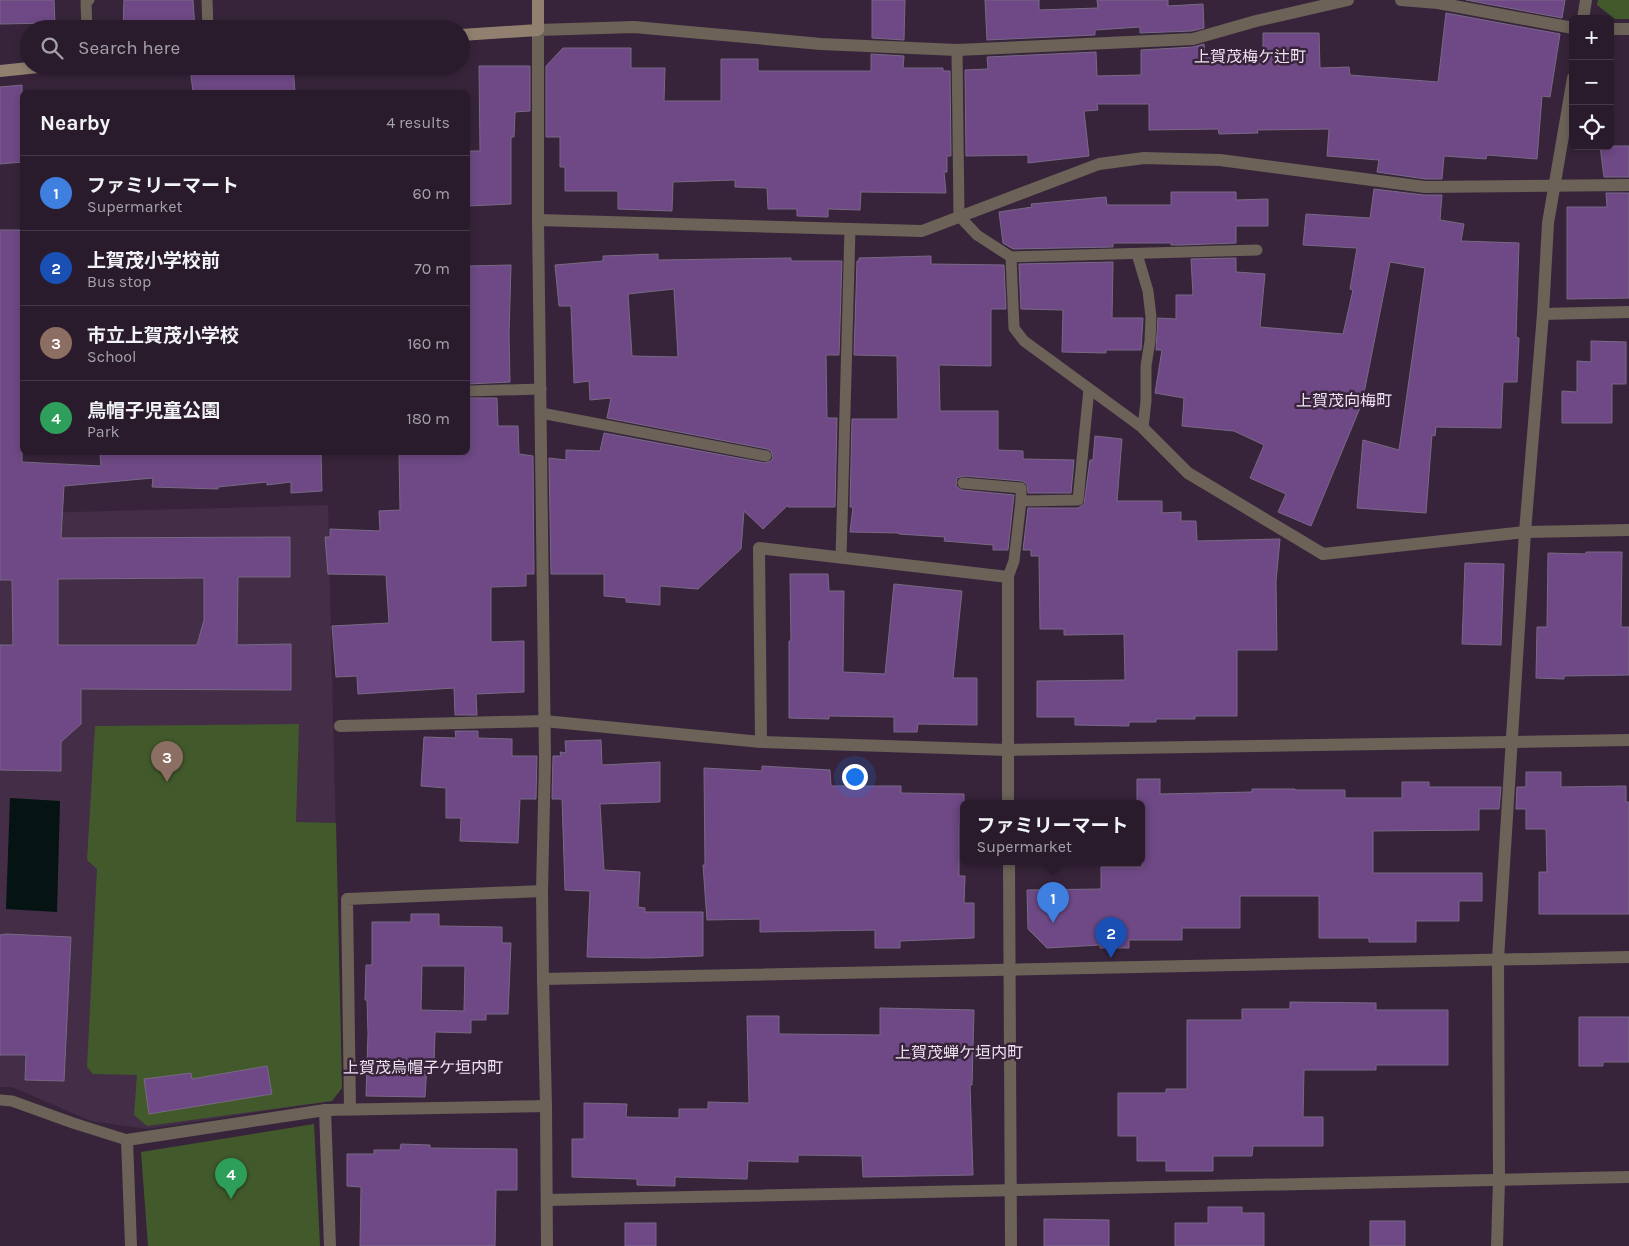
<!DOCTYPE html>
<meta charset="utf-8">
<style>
:root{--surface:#291b2c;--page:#352838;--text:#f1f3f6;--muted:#a5a1a9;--line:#453948;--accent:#2563eb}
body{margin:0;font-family:Karla,"Noto Sans JP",sans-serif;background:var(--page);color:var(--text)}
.controls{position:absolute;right:15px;top:15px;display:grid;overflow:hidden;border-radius:8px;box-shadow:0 2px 8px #0003}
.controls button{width:45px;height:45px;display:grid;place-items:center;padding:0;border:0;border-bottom:1px solid var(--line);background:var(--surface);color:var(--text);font:25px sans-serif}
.you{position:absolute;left:854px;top:776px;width:18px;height:18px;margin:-12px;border:4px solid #fff;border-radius:50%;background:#1a73e8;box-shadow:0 0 0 8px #1a73e833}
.badge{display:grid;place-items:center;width:32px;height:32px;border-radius:50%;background:var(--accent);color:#fff;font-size:16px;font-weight:700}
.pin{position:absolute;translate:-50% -41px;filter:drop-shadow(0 1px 2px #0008)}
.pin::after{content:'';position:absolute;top:26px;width:18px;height:15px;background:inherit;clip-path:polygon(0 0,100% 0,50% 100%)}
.popup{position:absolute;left:960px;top:800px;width:185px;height:65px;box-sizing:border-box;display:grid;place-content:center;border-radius:8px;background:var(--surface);filter:drop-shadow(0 1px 4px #0005);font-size:16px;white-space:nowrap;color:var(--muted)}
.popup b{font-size:19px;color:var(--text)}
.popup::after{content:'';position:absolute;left:50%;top:100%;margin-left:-10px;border:10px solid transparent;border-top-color:var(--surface)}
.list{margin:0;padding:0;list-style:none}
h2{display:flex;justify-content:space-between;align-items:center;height:65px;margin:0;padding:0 20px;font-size:21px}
h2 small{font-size:16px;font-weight:400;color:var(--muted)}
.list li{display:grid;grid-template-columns:32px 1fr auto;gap:15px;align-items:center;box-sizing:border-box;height:75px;padding:0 20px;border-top:1px solid var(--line)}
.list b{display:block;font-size:19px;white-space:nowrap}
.list p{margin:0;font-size:16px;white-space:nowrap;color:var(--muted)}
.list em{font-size:16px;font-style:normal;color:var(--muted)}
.icon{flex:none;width:28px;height:28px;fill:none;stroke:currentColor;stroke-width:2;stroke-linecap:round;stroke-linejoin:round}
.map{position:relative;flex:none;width:1629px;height:1246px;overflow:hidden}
.search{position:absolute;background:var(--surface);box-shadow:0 2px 8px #0003;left:20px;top:20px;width:450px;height:55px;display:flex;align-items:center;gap:12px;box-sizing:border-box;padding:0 18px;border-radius:28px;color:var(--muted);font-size:19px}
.panel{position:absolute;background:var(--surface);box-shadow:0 2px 8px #0003;left:20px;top:90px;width:450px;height:365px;border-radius:8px}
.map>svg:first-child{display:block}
</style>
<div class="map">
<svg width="1629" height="1246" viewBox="0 0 1629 1246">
<rect width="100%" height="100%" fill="#37243a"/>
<polygon fill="#432d47" points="328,505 342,1088 332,1101 147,1129 91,1121 12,1087 0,1087 0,514"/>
<g fill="#425a2b">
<polygon points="1598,0 1629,0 1629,19 1615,19 1597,5"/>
<polygon points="299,724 296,822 336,823 342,1088 332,1101 147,1126 134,1115 137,1075 93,1074 87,1067 97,869 87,860 95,726"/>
<polygon points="314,1124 320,1246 148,1246 141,1152"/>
</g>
<polygon fill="#051313" points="10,798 60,801 57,912 6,909"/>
<g fill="#6e4985" stroke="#796985" fill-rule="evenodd">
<polygon points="0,0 54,0 55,23 0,24"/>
<polygon points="124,0 193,0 195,29 123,29"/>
<polygon points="872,0 905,0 904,40 872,38"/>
<polygon points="985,0 1039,0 1039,10 1098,8 1097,0 1168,0 1168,6 1203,4 1204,28 1192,31 1140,33 1140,27 1095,30 1095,35 987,40"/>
<polygon points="1466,0 1565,0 1562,18"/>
<polygon points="1446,13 1560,34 1550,97 1542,96 1537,159 1487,155 1486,159 1444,156 1442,179 1425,179 1377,172 1379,160 1327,156 1329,129 1257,130 1258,133 1219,134 1218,129 1149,130 1149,104 1097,104 1098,110 1084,111 1089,156 1028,163 1028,155 966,156 965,70 988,69 987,57 1096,52 1097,76 1141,75 1141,50 1193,47 1204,44 1205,57 1263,57 1263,33 1319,33 1320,68 1349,67 1350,75 1438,82"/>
<polygon points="563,48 631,48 631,68 665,68 664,101 721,101 721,59 758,59 758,71 871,71 871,54 904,56 903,68 943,68 943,71 950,71 951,156 947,156 947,172 944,172 946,193 861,192 860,210 828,209 828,217 797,216 797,209 768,209 767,188 735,187 735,180 673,182 672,211 618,209 618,191 565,191 565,167 560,167 560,137 546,137 546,66"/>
<polygon points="220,66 293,66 295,92 193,92 190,68"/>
<polygon points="479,66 530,66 530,111 515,112 514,137 511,137 511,204 468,206 468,151 480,151"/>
<polygon points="22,85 22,162 0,164 0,87"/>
<polygon points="1600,146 1629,146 1629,177 1604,177"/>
<polygon points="1374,189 1424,195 1442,195 1440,220 1464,224 1461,241 1519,243 1516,337 1519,338 1517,382 1503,382 1501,428 1436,427 1435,436 1432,435 1426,513 1357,508 1363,440 1399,450 1425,268 1390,262 1362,403 1311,526 1278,512 1286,494 1250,478 1264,445 1234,431 1182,426 1184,398 1155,393 1162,350 1156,350 1158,318 1176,319 1176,295 1193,295 1191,259 1236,258 1236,272 1265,274 1260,327 1343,334 1353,290 1350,289 1357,248 1303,245 1306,214 1370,218"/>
<polygon points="1171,192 1236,192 1236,200 1268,199 1268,226 1236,226 1236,243 1182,245 1171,245 1171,243 1113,243 1113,247 1013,249 1003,243 999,212 1032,207 1031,204 1106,197 1107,205 1171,205"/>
<polygon points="1606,193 1629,193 1629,298 1567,299 1567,207 1607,207"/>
<path d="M0 230H22V462L101 466 100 453 321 452 322 491 291 493V482L267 485V482L218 487V489L152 487 153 478 64 486 61 538 290 537V577H238L237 645 291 644V690L81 689V724L61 742V771L0 770V645H13L12 580H0ZM204 578V620L197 645H58V579Z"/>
<path d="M658 254V260L791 258V261H842L839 355H826L827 418H837L835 507H788V505L763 529 744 511 741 549 698 589 660 586V605L626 602V598L604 596V574H551L549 458 566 460V450L600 451 604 433 765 463 771 461 773 457 771 451 767 449 607 418 611 398 590 400 589 381 574 383 571 306H559L555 265 603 261V256ZM674 289 678 357 632 356 628 294Z"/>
<polygon points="931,256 931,264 1004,265 1006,309 991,309 991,366 939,365 940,411 998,411 998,450 1023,451 1023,459 1074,460 1071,493 1028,493 1027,484 1022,481 964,476 957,478 956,486 962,490 1014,495 1008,550 993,550 993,545 944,541 945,537 899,534 899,533 850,532 853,507 850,507 852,419 898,419 897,356 854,355 857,261 859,261 859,258"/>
<polygon points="1113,262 1112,318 1143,318 1141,350 1106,350 1106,353 1062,352 1063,310 1021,309 1019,264"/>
<polygon points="511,265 509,334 510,382 468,384 468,266"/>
<polygon points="1591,341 1626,342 1626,384 1612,384 1612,423 1562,423 1562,391 1577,392 1577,361 1591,362"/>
<polygon points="468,398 497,398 498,426 518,426 519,454 533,456 534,574 526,574 526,586 491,587 491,642 524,641 524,692 476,694 477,715 455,715 454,688 358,694 357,676 336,677 332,626 389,623 386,575 328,574 325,537 330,537 330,529 380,531 379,511 400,510 399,452 468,452"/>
<polygon points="1095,436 1122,439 1117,501 1162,501 1162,513 1181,512 1181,521 1196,521 1197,541 1280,539 1276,581 1277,650 1237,650 1237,716 1195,716 1195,719 1156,719 1156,722 1129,722 1129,726 1075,725 1075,717 1037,717 1037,681 1125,680 1124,634 1064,635 1064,629 1040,629 1039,556 1031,556 1031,550 1023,550 1028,508 1078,508 1084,504 1090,460 1093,460"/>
<polygon points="1586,552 1622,552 1621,627 1629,627 1629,675 1564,676 1564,679 1536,678 1537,627 1547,627 1548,553 1586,554"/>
<polygon points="1465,563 1504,564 1501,645 1462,644"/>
<polygon points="790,574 828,574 829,591 844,591 843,672 885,674 894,584 962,591 953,678 977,678 977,725 918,724 917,732 894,732 894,717 829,716 829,719 789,718 789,641 791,641"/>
<polygon points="455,731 478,731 478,738 512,739 512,756 537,756 536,799 520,799 518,843 460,841 461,818 446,818 446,788 421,786 424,737 456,738"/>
<polygon points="601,740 602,765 660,762 660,802 600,804 604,870 640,872 638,907 645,908 645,912 703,912 703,956 649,958 587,957 590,891 565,890 562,799 552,799 553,756 561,756 560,752 566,753 565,741"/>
<polygon points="762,766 830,770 831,786 901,786 901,793 964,794 964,824 959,824 959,876 965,876 964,903 974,903 974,938 900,941 900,948 875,948 875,930 760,932 760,919 707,920 703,865 705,865 704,768 762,771"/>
<polygon points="1526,772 1561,772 1561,787 1626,786 1626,802 1629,802 1629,914 1539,914 1539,872 1547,872 1546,829 1526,829 1526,809 1516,809 1517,787 1526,787"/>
<polygon points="1137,779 1160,779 1160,794 1252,792 1252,789 1295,789 1295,790 1345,790 1345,798 1402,798 1402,782 1429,782 1429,787 1501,787 1499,809 1479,809 1479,830 1373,831 1373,873 1482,873 1482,901 1459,901 1459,921 1416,921 1416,942 1369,942 1369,938 1319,938 1319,896 1240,896 1240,928 1182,928 1182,940 1129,940 1129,948 1100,948 1100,945 1047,948 1028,929 1027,890 1101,889 1101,867 1142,867 1142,804 1137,804"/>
<path d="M411 914H439V926L502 927V943H511L508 1014H486V1020H471V1033L435 1032 434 1065H427L425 1097 366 1096 368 1034 367 1000H365L366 965H372V922H411ZM422 966H465L464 1011 421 1010Z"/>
<polygon points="6,934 71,937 64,1081 25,1080 26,1055 0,1055 0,935"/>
<polygon points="1290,1002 1376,1003 1376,1010 1448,1010 1448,1065 1376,1065 1376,1070 1304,1070 1303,1117 1323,1117 1323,1146 1253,1146 1252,1156 1213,1156 1213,1171 1166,1171 1166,1161 1137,1161 1137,1136 1118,1136 1118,1093 1166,1093 1166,1089 1187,1089 1187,1020 1242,1020 1242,1009 1290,1009"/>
<polygon points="880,1008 974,1010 972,1085 970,1085 973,1175 863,1177 862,1156 798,1155 798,1162 748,1161 747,1179 675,1177 675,1186 637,1185 637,1179 572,1177 572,1139 584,1139 584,1103 627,1104 626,1117 679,1118 679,1109 708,1109 708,1102 749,1103 747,1016 779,1016 779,1034 880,1035"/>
<polygon points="1579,1017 1629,1017 1629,1062 1603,1062 1603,1066 1579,1066"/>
<polygon points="267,1066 272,1094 149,1114 144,1079 191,1073 192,1079"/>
<polygon points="401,1144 430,1145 430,1148 517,1149 517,1190 496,1190 495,1246 360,1246 361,1187 347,1186 347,1154 374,1154 374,1150 400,1150"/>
<polygon points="1208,1207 1242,1207 1242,1213 1264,1213 1264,1246 1175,1246 1175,1223 1208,1223"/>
<polygon points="1044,1219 1109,1220 1109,1246 1044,1246"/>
<rect x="1370" y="1221" width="35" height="25"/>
<rect x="625" y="1223" width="31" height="23"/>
</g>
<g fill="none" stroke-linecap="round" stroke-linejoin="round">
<g stroke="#6c6258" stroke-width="11">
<polyline points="207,0 208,29"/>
<polyline points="87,29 86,2 89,0"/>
<polyline points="957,50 959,216 977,235 1011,257 1014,328 1024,341 1143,428"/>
<polyline points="1137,254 1148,291 1151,317 1150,341 1146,366 1146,401 1143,428"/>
<polyline points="1011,257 1257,250"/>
<polyline points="468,391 541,389"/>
<polyline points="541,413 766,456"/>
<polyline points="963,483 1021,488 1021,501"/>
<polyline points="841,558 850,229"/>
<polyline points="1008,577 1014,561 1021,501 1078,500 1089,389"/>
<polyline points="0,1100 12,1101 73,1123 127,1140"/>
</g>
<g stroke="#6c6258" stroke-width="12">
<polyline points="1401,0 1438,3 1573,28"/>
<polyline points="1583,19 1586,0"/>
<polyline points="1610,29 1629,29"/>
<polyline points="538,220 922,231 1099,164 1144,158 1220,160 1425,187 1629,185"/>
<polyline points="1543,314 1629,312"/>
<polyline points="1143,428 1188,473 1323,554 1525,532 1629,530"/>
<polyline points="340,726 544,721 761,742 1008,750 1629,740"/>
<polyline points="761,742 759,548 1008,577 1008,750"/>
<polyline points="350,1109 347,899 542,891"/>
<polyline points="325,1110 330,1246"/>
<polyline points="547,1200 1629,1177"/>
<polyline points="131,1246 127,1140 325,1110 546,1106"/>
<polyline points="547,1246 546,1106 543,979 542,891 545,759 538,220 538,30 634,27 821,44 957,50 1193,39 1256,21 1348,0"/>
<polyline points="1497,1246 1499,1180 1498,959 1525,532 1543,314 1548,223 1573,78"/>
</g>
<g stroke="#6c6258" stroke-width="12">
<polyline points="1008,750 1008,804"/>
<polyline points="1009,862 1011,1246"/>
<polyline points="543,979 1629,957"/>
</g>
<g stroke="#918070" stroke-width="12">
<polyline points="461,35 538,30 538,0"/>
<polyline points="0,71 48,66"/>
</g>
</g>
<g text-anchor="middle" stroke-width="5" stroke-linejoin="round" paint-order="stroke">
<g font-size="16" fill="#eee1f0" stroke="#37243a">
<text x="1250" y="62">上賀茂梅ケ辻町</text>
<text x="1344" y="406">上賀茂向梅町</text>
<text x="959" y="1058">上賀茂蝉ケ垣内町</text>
<text x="423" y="1073">上賀茂烏帽子ケ垣内町</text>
</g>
</g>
</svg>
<div class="controls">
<button>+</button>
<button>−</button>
<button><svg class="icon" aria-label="locate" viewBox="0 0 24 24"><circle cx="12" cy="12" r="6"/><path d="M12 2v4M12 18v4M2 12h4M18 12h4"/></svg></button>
</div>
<div class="you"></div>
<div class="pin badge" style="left:1053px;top:923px;background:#3f7fe0">1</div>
<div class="popup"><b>ファミリーマート</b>Supermarket</div>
<div class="pin badge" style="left:1111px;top:958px;background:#1a4fb4">2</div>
<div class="pin badge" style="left:167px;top:782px;background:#8d6e63">3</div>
<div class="pin badge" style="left:231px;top:1199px;background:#2e9e5b">4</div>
<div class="search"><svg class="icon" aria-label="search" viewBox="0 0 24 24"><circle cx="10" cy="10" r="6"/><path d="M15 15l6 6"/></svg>Search here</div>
<section class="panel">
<h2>Nearby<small>4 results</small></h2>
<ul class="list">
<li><span class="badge" style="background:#3f7fe0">1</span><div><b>ファミリーマート</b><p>Supermarket</p></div><em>60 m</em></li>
<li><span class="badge" style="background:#1a4fb4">2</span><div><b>上賀茂小学校前</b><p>Bus stop</p></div><em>70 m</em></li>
<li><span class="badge" style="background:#8d6e63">3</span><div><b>市立上賀茂小学校</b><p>School</p></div><em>160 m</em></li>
<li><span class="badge" style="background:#2e9e5b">4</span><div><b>鳥帽子児童公園</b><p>Park</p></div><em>180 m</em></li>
</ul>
</section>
</div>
